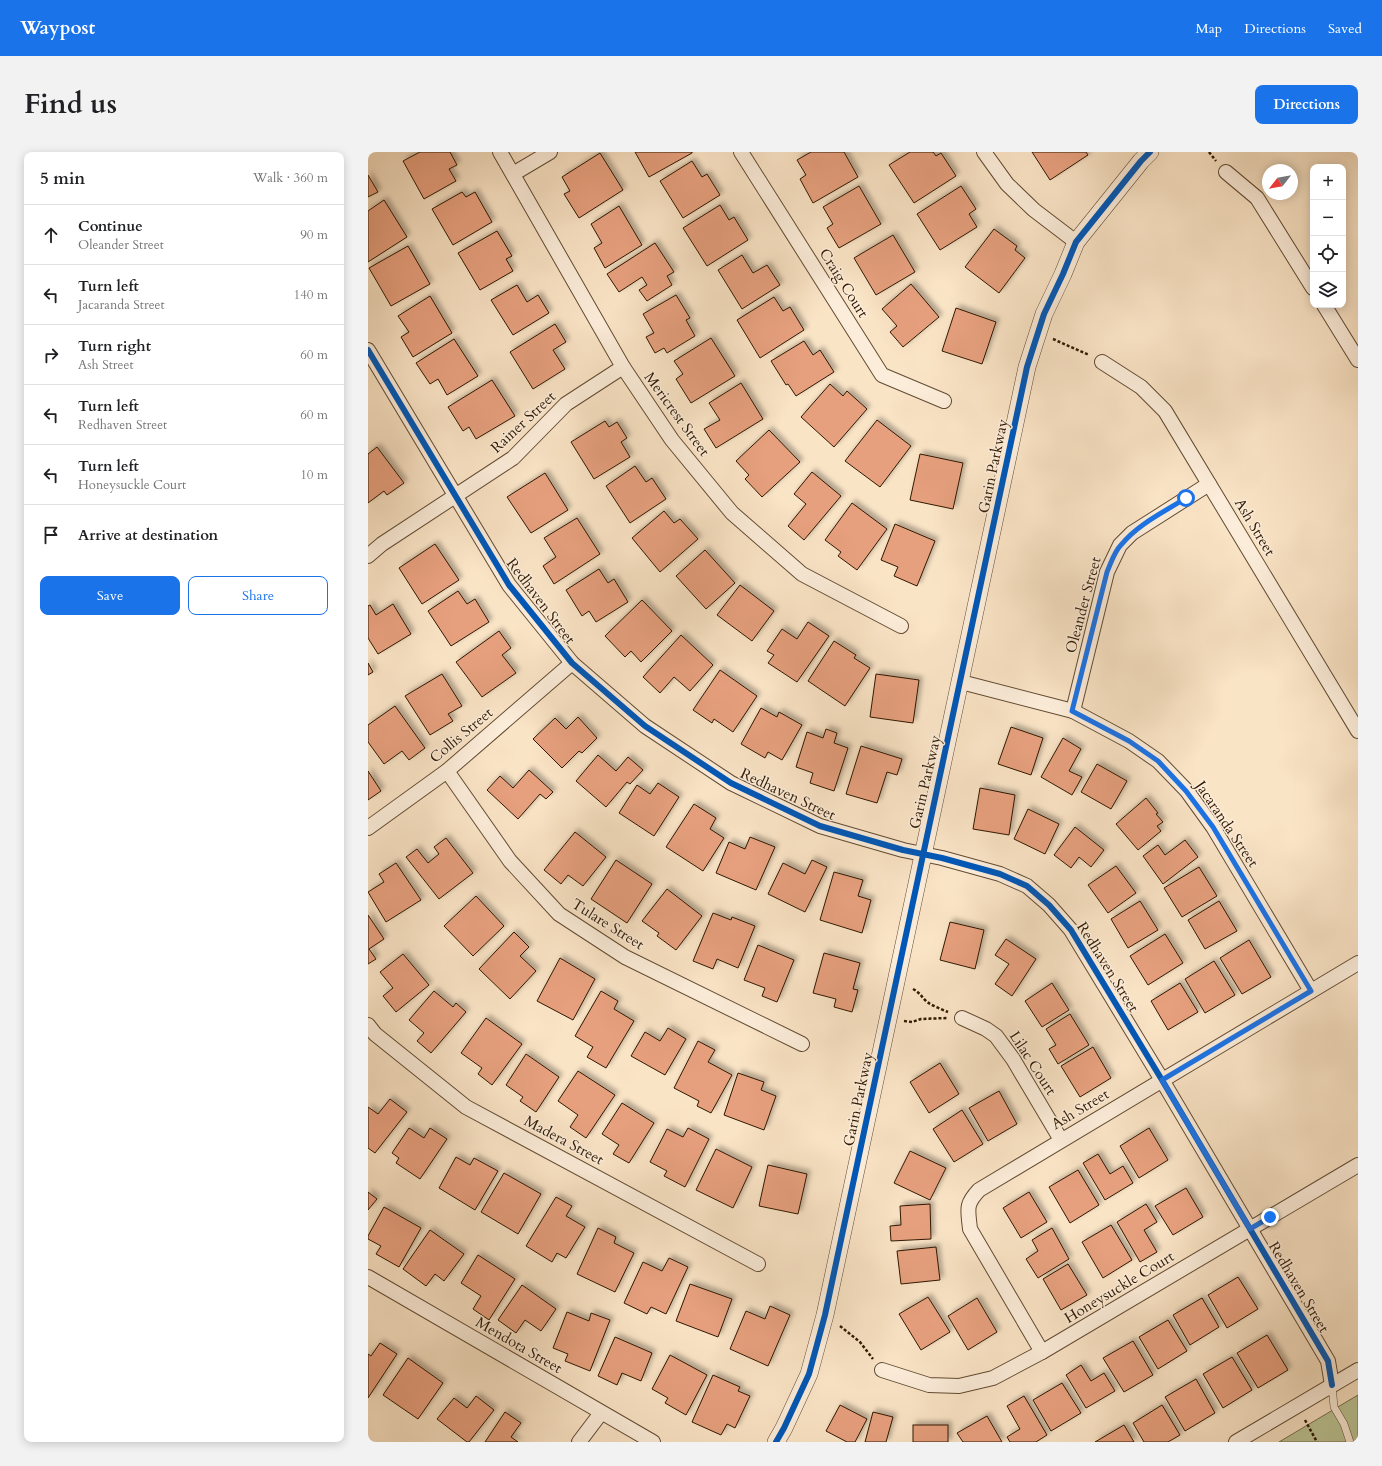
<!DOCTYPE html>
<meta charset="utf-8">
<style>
:root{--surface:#fff;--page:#f2f2f2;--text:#202124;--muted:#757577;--line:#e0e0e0;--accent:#1a73e8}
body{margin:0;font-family:Cardo,serif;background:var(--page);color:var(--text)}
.controls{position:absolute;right:12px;top:12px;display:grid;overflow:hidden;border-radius:8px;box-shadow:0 2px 10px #0003}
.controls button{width:36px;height:36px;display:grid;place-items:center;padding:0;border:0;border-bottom:1px solid var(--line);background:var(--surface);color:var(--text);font:20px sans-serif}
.compass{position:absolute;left:894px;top:12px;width:36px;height:36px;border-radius:50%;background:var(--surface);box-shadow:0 2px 10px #0003;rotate:239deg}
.stop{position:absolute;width:12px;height:12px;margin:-9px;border:3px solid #1a73e8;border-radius:50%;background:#fff}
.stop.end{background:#1a73e8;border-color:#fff;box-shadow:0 1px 4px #0008}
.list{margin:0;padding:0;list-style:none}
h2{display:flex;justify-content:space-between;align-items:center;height:52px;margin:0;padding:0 16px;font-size:17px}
h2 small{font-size:13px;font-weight:400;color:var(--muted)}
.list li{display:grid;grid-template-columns:26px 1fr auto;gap:12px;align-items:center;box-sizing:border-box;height:60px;padding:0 16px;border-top:1px solid var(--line)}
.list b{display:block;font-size:15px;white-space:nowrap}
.list p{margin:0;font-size:13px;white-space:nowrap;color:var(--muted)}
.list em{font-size:13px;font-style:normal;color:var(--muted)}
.actions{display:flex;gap:8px;padding:12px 16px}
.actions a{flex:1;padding:9px 0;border:1px solid var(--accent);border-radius:8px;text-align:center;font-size:14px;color:var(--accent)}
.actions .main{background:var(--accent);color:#fff}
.icon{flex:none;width:22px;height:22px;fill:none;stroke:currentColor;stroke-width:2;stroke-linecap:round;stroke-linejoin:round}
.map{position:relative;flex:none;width:990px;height:1290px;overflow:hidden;border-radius:8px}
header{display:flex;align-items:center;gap:24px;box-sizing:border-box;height:56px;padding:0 20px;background:var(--accent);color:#fff}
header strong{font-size:19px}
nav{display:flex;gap:22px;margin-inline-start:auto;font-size:14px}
.intro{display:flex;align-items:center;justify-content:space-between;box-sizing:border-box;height:96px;padding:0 24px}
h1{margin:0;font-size:28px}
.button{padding:10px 18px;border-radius:8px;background:var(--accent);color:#fff;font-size:14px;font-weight:700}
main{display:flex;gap:24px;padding:0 24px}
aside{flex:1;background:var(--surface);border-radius:8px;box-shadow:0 2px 10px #0003}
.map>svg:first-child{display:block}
</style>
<header>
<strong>Waypost</strong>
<nav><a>Map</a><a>Directions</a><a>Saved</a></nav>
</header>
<div class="intro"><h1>Find us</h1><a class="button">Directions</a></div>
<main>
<aside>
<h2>5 min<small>Walk · 360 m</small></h2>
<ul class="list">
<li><svg class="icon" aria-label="ahead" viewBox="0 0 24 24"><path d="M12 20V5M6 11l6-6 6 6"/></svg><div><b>Continue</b><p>Oleander Street</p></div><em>90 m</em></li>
<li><svg class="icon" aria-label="left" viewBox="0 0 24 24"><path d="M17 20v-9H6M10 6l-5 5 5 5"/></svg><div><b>Turn left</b><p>Jacaranda Street</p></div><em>140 m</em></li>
<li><svg class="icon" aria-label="right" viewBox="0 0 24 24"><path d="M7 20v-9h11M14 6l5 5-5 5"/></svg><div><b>Turn right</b><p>Ash Street</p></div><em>60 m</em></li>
<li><svg class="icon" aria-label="left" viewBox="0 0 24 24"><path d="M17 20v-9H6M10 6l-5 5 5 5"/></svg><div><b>Turn left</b><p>Redhaven Street</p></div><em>60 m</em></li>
<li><svg class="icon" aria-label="left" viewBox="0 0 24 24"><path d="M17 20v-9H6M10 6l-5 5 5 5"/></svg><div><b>Turn left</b><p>Honeysuckle Court</p></div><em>10 m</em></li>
<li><svg class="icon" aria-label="arrive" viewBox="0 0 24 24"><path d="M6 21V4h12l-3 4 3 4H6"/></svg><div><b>Arrive at destination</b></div></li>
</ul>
<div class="actions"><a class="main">Save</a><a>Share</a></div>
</aside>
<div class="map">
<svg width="990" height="1290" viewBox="0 0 990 1290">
<defs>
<filter id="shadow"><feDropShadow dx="3.5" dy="-3.5" stdDeviation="2" flood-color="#0004"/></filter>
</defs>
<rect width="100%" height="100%" fill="#fae4c6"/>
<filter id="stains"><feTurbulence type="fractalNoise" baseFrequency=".005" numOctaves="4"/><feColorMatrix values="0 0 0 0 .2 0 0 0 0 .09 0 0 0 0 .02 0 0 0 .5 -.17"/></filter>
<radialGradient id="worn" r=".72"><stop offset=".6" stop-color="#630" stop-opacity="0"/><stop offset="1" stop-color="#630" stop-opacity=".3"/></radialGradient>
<polygon fill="#bbc597" stroke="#766e4c" points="990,1243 990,1290 911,1290"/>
<g fill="#e7a07e" stroke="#301800" filter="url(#shadow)">
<polygon points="52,0 82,0 89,13 81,17 88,29 56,47 35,9"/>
<polygon points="267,0 324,0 324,1 281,25"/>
<polygon points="443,0 476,0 490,25 445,51 432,27 438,23 429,8"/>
<polygon points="542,0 565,0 568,4 573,1 588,24 546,51 521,13"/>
<polygon points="664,0 718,0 720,3 682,28"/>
<polygon points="232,1 255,38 211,66 196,42 202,39 194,25"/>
<polygon points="324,9 334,25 339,22 352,43 315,66 292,29"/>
<polygon points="0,23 10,40 0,45"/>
<polygon points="491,34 513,72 471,96 459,76 465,72 455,55"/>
<polygon points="593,34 608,57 601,62 609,75 572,98 549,62"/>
<polygon points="94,40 98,45 107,40 124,70 85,93 64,57"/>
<polygon points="16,48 39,85 0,110 0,59"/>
<polygon points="352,53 361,68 366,65 380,88 339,114 315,76"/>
<polygon points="251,54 274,93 237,116 226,96 234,91 223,72"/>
<polygon points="626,77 649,94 647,98 657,106 631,141 597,115"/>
<polygon points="129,79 144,104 138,107 145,119 112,138 90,101"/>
<polygon points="525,83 547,120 508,143 486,106"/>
<polygon points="287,91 306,120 299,124 304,133 279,149 271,138 279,133 274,125 251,140 239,122"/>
<polygon points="40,94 62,132 23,154 1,116"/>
<polygon points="374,103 385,121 399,113 412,133 374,157 350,118"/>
<polygon points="543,132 571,165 535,195 522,180 529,174 514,157"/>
<polygon points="149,133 159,150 170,143 181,161 145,183 123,148"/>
<polygon points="308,143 322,166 318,168 327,184 299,201 296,196 287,201 278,185 286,181 275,162"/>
<polygon points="62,144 84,181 45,205 33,185 41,180 30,164"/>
<polygon points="406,145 415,159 422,155 436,178 392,206 369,168"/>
<polygon points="588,156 628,170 614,212 574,199"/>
<polygon points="187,172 198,190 185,198 197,217 165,237 142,200"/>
<polygon points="343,186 367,224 323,251 308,227 315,222 306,209"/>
<polygon points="86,187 110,224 79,243 70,227 62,232 48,211"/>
<polygon points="436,189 445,203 452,198 466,220 428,244 420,232 418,233 403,209"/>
<polygon points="124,228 147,264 108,287 101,275 95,279 80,255"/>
<polygon points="373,231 395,267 348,296 336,277 352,268 341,251"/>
<polygon points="462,232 475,244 479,239 499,257 466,295 433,265"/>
<polygon points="509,268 543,294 512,335 477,309"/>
<polygon points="237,269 241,275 249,270 259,286 253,290 262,305 226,327 203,290"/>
<polygon points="401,278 432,310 394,345 377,327 381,323 368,309"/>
<polygon points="9,295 36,331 19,343 16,339 0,351 0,302"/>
<polygon points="552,302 595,311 585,357 542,348"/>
<polygon points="267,314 278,330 284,326 298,347 262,371 238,334"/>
<polygon points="444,320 473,344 436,388 420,374 438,352 426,342"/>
<polygon points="177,321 200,358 163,381 139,345"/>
<polygon points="484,351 519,377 489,418 470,404 473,400 457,388"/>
<polygon points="296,359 306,371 312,367 330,387 292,420 264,386"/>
<polygon points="209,366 232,402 186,432 175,414 188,405 176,386"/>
<polygon points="527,372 567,389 549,434 526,424 530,415 513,408"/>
<polygon points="67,392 91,428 54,452 31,416"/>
<polygon points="337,398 367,431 338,457 308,424"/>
<polygon points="231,417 240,431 246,427 260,450 228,470 221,459 214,464 198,438"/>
<polygon points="372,433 406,459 384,489 349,463"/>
<polygon points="90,439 99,452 107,447 121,470 83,494 60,459"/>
<polygon points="274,448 304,479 273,510 263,499 257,505 237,484"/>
<polygon points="25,452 43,482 10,502 0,486 0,454 2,453 8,463"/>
<polygon points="440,470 461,484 429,530 400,511 406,503 399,499 414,477 429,487"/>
<polygon points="131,479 143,496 134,503 148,521 114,545 88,510"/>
<polygon points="313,483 345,513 322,539 306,525 292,541 275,525"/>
<polygon points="466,489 488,503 486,506 502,516 477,554 440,529"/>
<polygon points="0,511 5,520 0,523"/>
<polygon points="352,518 389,544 365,580 346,567 344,571 325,558"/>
<polygon points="74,522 94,554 80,562 85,569 62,583 37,544"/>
<polygon points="508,522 551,528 545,571 502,565"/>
<polygon points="27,554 57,596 41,608 34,599 16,612 0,590 0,573"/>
<polygon points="393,556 409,565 411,560 434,573 414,608 400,600 397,606 373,592"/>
<polygon points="210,565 229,586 214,601 211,599 194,616 165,587 187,566 198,577"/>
<polygon points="643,575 675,586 663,623 630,612"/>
<polygon points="458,577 469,581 466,591 480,596 466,639 442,631 445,621 428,615 439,580 455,586"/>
<polygon points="695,586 713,597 701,619 714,625 704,643 673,625"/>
<polygon points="493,594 534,607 529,623 519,620 509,651 478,642"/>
<polygon points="230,603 248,619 260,605 275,618 262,632 259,630 238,655 208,629"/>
<polygon points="729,612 759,629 743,657 713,640"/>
<polygon points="161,618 185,640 178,647 172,642 150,667 119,638 132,624 145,636"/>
<polygon points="0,619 13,639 0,648"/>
<polygon points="290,631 311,645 286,684 251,661 269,633 282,642"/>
<polygon points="612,636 647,643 641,683 605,677"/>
<polygon points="778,646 790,661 788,662 795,670 789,674 793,679 770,698 748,672"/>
<polygon points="326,652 348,666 342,677 356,686 335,719 298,695"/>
<polygon points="660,657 691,672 677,702 646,687"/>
<polygon points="707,675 736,698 723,715 711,705 703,716 686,703"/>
<polygon points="207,680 238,705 215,734 200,723 193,732 176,718"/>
<polygon points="382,685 407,695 388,738 348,721 361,690 377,697"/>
<polygon points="78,686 105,721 71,747 38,705 49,697 60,711 71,702 66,695"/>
<polygon points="817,688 830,705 795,732 775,704 790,693 797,703"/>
<polygon points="248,708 284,732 259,771 223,747"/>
<polygon points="444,708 459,715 437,760 400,742 415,711 437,722"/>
<polygon points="28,711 53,748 18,770 0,740 16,730 11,722"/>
<polygon points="748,714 768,741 740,761 720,733"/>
<polygon points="831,715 849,744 814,765 796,736"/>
<polygon points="466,720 495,728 490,744 503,748 494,781 452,768"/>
<polygon points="299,737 334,764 308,798 289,784 291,781 274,769"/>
<polygon points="108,744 136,774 105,804 76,774"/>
<polygon points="772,749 790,778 760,796 743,767"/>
<polygon points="851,749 869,779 837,797 820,768"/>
<polygon points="345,761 363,768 364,765 387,774 370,816 349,807 345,817 325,809"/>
<polygon points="0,763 16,787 1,797 8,807 0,812"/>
<polygon points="582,770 616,778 607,817 572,808"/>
<polygon points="146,780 161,795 152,804 168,819 142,847 111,817"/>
<polygon points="797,782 815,811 780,833 762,804"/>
<polygon points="638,787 668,807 644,844 627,832 641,812 627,803"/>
<polygon points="881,788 903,825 874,842 852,806"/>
<polygon points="390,793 426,808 409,850 394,844 397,836 376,828"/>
<polygon points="456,801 492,811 485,837 490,838 484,860 466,855 468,847 445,841"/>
<polygon points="35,802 61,833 28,860 15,844 25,836 12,820"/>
<polygon points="192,806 227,827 205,868 169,849"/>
<polygon points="846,809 867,843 837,861 817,827"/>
<polygon points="684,831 701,858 674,875 657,849"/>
<polygon points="812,831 830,860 800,878 783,849"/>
<polygon points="66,839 85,855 88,851 98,860 63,901 49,889 56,881 41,868"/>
<polygon points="233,839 250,849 246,857 266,869 238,916 219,905 225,895 207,884"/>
<polygon points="702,862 721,893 690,912 681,897 688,893 678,877"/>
<polygon points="118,866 154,892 124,933 110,922 114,916 93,901"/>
<polygon points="300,876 318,887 297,923 263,904 277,880 292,889"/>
<polygon points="330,889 347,898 340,910 364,923 343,961 329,954 331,949 306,936"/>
<polygon points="725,895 743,926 712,945 693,914"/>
<polygon points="158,902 191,925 168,960 152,949 155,945 138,933"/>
<polygon points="572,911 591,942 561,961 542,930"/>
<polygon points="210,919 247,943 218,986 202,975 210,963 190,949"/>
<polygon points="370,921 396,930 393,938 408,944 396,978 356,963"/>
<polygon points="631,939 649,972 620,989 601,956"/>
<polygon points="22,947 39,960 7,1001 0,996 0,955 10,962"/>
<polygon points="254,951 286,971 261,1011 245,1002 251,993 234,982"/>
<polygon points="594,958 615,992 586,1010 565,977"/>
<polygon points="41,976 56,986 62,976 79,987 52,1027 28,1011 31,1006 24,1001"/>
<polygon points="320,976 341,987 317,1035 296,1024 299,1019 282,1010 299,977 315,985"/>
<polygon points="781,976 800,1008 771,1026 752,994"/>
<polygon points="348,997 384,1015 365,1056 328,1038"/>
<polygon points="542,999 578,1016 562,1048 526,1031"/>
<polygon points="730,1002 742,1022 755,1014 765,1031 737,1048 715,1011"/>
<polygon points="88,1005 102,1013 106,1006 130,1019 107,1058 71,1036"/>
<polygon points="400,1013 439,1022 430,1062 391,1054"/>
<polygon points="710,1018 731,1053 702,1071 681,1035"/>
<polygon points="136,1021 173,1042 150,1082 113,1060"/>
<polygon points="818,1036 835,1065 805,1083 787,1054"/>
<polygon points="0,1040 9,1047 0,1058"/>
<polygon points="661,1040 679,1070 653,1086 635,1056"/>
<polygon points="188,1045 204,1054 198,1064 217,1075 198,1106 189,1101 184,1110 158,1094"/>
<polygon points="562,1052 563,1087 523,1089 522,1074 533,1073 532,1054"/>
<polygon points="778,1052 789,1070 776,1078 789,1100 772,1110 749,1070"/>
<polygon points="16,1055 53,1076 31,1115 8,1102 13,1094 0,1087 0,1084"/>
<polygon points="743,1073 764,1108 735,1126 714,1090"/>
<polygon points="230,1076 248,1085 246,1091 266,1101 247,1140 209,1122"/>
<polygon points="684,1076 701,1107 670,1126 658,1107 670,1099 664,1088"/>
<polygon points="62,1078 96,1102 76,1129 67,1122 58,1134 35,1117"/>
<polygon points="568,1095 572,1128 533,1132 529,1099"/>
<polygon points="110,1103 147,1127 121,1168 105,1157 113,1144 93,1131"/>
<polygon points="301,1106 320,1115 298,1162 283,1155 279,1162 256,1151 275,1110 294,1119"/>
<polygon points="700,1112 719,1143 693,1158 675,1127"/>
<polygon points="870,1125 890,1157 859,1176 840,1143"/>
<polygon points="322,1132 364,1147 350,1185 308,1169"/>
<polygon points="154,1133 188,1157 173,1179 157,1168 148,1181 130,1168"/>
<polygon points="560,1145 582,1180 553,1198 531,1162"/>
<polygon points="609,1146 629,1180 600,1198 580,1164"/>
<polygon points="834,1146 851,1175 822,1193 805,1163"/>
<polygon points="402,1154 422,1163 400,1214 362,1197 378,1159 397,1167"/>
<polygon points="199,1160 221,1169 223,1161 242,1168 222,1219 197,1209 200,1202 185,1196"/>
<polygon points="800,1168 819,1199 790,1217 771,1185"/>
<polygon points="899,1183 920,1218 890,1236 869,1201"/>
<polygon points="247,1185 284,1201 273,1229 254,1221 249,1233 230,1224"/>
<polygon points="765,1189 785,1223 756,1240 735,1206"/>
<polygon points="12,1191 29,1202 0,1246 0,1202 3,1204"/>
<polygon points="302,1203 339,1223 318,1263 297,1251 300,1246 284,1237"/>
<polygon points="864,1205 884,1238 855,1256 835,1222"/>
<polygon points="40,1206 75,1231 50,1267 15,1243"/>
<polygon points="713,1213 723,1229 736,1221 747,1239 718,1256 698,1223"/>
<polygon points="345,1223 372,1235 370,1239 382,1244 367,1276 359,1272 353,1283 324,1270"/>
<polygon points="828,1227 847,1261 817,1279 797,1245"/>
<polygon points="694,1231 713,1261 683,1279 665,1248"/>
<polygon points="108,1244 126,1258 101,1290 99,1290 69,1267 86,1246 99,1256"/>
<polygon points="656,1244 679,1283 668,1290 642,1290 639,1285 652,1277 639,1254"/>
<polygon points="472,1253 499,1267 487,1290 479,1290 458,1279"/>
<polygon points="794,1253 812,1283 800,1290 776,1290 765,1271"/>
<polygon points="137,1260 153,1271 143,1285 150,1290 117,1290"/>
<polygon points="505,1260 525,1265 518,1290 497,1290"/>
<polygon points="619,1264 634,1290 595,1290 589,1281"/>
<rect x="545" y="1273" width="35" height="17"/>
<polygon points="756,1273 766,1290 727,1290"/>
</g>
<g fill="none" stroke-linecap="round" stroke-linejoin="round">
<defs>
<polyline id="service" points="964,1233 966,1255 976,1272 982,1290"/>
<g id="minor">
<polyline points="132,0 255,215 304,288 364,361 434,422 533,474"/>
<polyline points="373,0 514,223 576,249"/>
<polyline points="616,0 639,32 666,58 708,90"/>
<polyline points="858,20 889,46 945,136"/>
<polyline points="145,22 182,0"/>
<polyline points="956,153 990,208"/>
<polyline points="0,198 141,433 204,511 277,574 363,631 452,674 535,698 574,706 632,722 659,734 681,753 703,778 794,928 960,1209 964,1233"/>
<polyline points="734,210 773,235 797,259 990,579"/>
<polyline points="0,404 14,392 145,306 198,252 255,215"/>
<polyline points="593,530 705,559 761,589 790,609 819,639 845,675 943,839"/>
<polyline points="705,559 739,420 752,393 764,381 841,332"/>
<polyline points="79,619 142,709 191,762 257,805 434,892"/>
<polyline points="0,676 79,619 204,511"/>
<polyline points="594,866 618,877 628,884 645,907 693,988"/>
<polyline points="0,873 7,882 98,955 390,1112"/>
<polyline points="0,1125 285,1290"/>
<path d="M674 1200 602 1077C600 1057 597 1053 611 1038L990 811"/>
<polyline points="514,1218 561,1233 591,1234 625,1226 674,1200 990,1013"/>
<polyline points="211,1290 233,1261"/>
<polyline points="868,1290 990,1218"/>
</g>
<polyline id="tertiary" points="408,1290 416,1276 441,1222 457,1163 659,215 676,162 695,122 708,90 773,9 782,0"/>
</defs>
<use href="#service" stroke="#624b32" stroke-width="8"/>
<use href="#minor" stroke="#624b32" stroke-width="16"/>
<use href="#tertiary" stroke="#624b32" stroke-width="18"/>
<g stroke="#301800" stroke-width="2.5" stroke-dasharray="3 2" stroke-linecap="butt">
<polyline points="841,0 848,9"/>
<polyline points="685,187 721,203"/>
<path d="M545 837C551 840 554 845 559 850 565 854 573 857 580 860"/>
<polyline points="536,869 544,870 553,867 579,866"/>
<polyline points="472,1174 492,1190 505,1207"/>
<polyline points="937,1268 949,1290"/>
</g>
<use href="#service" stroke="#fcedda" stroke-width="7"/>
<use href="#minor" stroke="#fcedda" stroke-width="14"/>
<use href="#tertiary" stroke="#fcedda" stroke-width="17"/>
<defs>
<g id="cycleway">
<polyline points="0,198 141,433 204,511 277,574 363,631 452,674 535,698 574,706 632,722 659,734 681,753 703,778 794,928 960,1209 964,1233"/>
<polyline points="408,1290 416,1276 441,1222 457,1163 659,215 676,162 695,122 708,90 773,9 782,0"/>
</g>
</defs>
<use href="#cycleway" stroke="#fcedda" stroke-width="8"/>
<use href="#cycleway" stroke="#0057b8" stroke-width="6"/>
</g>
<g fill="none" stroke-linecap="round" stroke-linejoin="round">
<path stroke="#1a73e8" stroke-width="5" d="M818 346C796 360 770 372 753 393 746 400 743 411 739 420L704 559 761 589 790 609 818 639 845 675 943 839 794 928 882 1077 902 1065"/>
</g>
<g text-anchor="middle" stroke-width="3" stroke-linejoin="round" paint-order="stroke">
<g font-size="15" fill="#301800" stroke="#fcedda">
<text transform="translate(476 131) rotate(58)" y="5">Craig Court</text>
<text transform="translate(309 262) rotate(54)" y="5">Mericrest Street</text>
<text transform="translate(155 270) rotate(-43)" y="5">Rainer Street</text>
<text transform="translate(625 314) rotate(-78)" y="5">Garin Parkway</text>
<text transform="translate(887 375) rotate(59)" y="5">Ash Street</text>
<text transform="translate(173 449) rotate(53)" y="5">Redhaven Street</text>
<text transform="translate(715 453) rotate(-75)" y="5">Oleander Street</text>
<text transform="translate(93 583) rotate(-40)" y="5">Collis Street</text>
<text transform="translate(557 630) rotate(-77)" y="5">Garin Parkway</text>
<text transform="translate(420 642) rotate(25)" y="5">Redhaven Street</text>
<text transform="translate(859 672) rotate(56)" y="5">Jacaranda Street</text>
<text transform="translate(240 772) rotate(32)" y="5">Tulare Street</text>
<text transform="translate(740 815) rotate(58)" y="5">Redhaven Street</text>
<text transform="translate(665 911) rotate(57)" y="5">Lilac Court</text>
<text transform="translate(490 947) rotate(-78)" y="5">Garin Parkway</text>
<text transform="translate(712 957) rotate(-31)" y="5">Ash Street</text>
<text transform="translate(196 988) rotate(28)" y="5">Madera Street</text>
<text transform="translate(751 1135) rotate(-31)" y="5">Honeysuckle Court</text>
<text transform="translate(931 1135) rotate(59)" y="5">Redhaven Street</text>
<text transform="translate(151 1193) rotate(30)" y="5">Mendota Street</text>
</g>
</g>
<rect width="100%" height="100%" filter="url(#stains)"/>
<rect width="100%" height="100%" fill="url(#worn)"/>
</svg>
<div class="controls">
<button>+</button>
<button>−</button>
<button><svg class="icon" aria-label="locate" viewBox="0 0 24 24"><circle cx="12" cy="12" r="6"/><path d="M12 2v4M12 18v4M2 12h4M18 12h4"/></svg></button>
<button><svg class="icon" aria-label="layers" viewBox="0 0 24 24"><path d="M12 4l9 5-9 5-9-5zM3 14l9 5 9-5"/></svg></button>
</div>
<svg class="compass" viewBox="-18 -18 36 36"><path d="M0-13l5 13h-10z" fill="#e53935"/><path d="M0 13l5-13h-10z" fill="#757577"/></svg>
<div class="stop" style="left:818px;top:346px"></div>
<div class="stop end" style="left:902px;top:1065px"></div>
</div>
</main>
